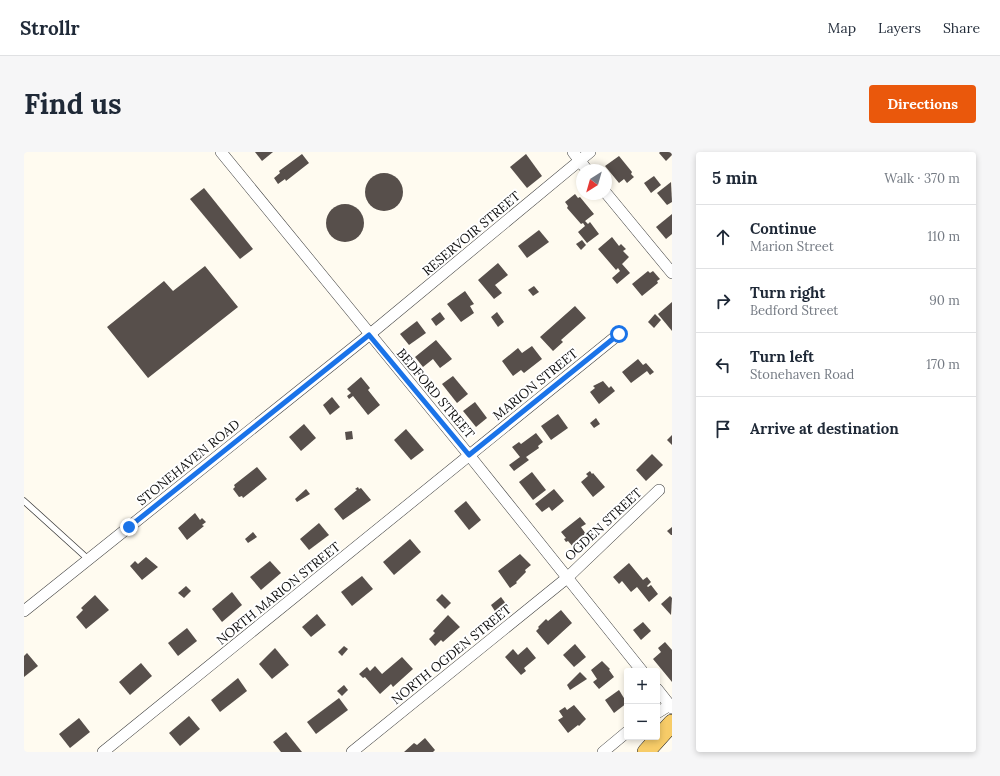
<!DOCTYPE html>
<meta charset="utf-8">
<style>
:root{--surface:#fff;--page:#f6f6f7;--text:#1f2937;--muted:#747a83;--line:#e0e1e3;--accent:#ea580c}
body{margin:0;font-family:Lora,serif;background:var(--page);color:var(--text)}
.controls{position:absolute;right:12px;bottom:12px;display:grid;overflow:hidden;border-radius:4px;box-shadow:0 2px 6px #0003}
.controls button{width:36px;height:36px;display:grid;place-items:center;padding:0;border:0;border-bottom:1px solid var(--line);background:var(--surface);color:var(--text);font:20px sans-serif}
.compass{position:absolute;left:552px;top:12px;width:36px;height:36px;border-radius:50%;background:var(--surface);box-shadow:0 2px 6px #0003;rotate:217deg}
.stop{position:absolute;width:12px;height:12px;margin:-9px;border:3px solid #1a73e8;border-radius:50%;background:#fff}
.stop.end{background:#1a73e8;border-color:#fff;box-shadow:0 1px 4px #0008}
.list{margin:0;padding:0;list-style:none}
h2{display:flex;justify-content:space-between;align-items:center;height:52px;margin:0;padding:0 16px;font-size:17px}
h2 small{font-size:13px;font-weight:400;color:var(--muted)}
.list li{display:grid;grid-template-columns:26px 1fr auto;gap:12px;align-items:center;box-sizing:border-box;height:64px;padding:0 16px;border-top:1px solid var(--line)}
.list b{display:block;font-size:15px;white-space:nowrap}
.list p{margin:0;font-size:13px;white-space:nowrap;color:var(--muted)}
.list em{font-size:13px;font-style:normal;color:var(--muted)}
.icon{flex:none;width:22px;height:22px;fill:none;stroke:currentColor;stroke-width:2;stroke-linecap:round;stroke-linejoin:round}
.map{position:relative;flex:none;width:648px;height:600px;overflow:hidden;border-radius:4px}
header{display:flex;align-items:center;gap:24px;box-sizing:border-box;height:56px;padding:0 20px;background:var(--surface);border-bottom:1px solid var(--line)}
header strong{font-size:19px}
nav{display:flex;gap:22px;margin-inline-start:auto;font-size:14px}
.intro{display:flex;align-items:center;justify-content:space-between;box-sizing:border-box;height:96px;padding:0 24px}
h1{margin:0;font-size:28px}
.button{padding:10px 18px;border-radius:4px;background:var(--accent);color:#fff;font-size:14px;font-weight:700}
main{display:flex;gap:24px;padding:0 24px}
aside{flex:1;background:var(--surface);border-radius:4px;box-shadow:0 2px 6px #0003}
.map>svg:first-child{display:block}
</style>
<header>
<strong>Strollr</strong>
<nav><a>Map</a><a>Layers</a><a>Share</a></nav>
</header>
<div class="intro"><h1>Find us</h1><a class="button">Directions</a></div>
<main>
<div class="map">
<svg width="648" height="600" viewBox="0 0 648 600">
<rect width="100%" height="100%" fill="#fffbf0"/>
<g fill="#574f4b">
<polygon points="231,0 249,0 238,9"/>
<polygon points="636,0 648,0 648,3 642,9 635,1"/>
<polygon points="278,2 285,11 262,29 261,27 254,32 250,26 256,21 255,19"/>
<polygon points="502,2 518,24 503,36 486,15"/>
<polygon points="595,4 608,20 607,22 610,25 603,31 600,27 595,31 581,14"/>
<circle cx="360" cy="40" r="19"/>
<polygon points="630,24 637,33 627,41 620,31"/>
<polygon points="647,30 648,50 643,53 633,41"/>
<polygon points="180,36 229,97 216,107 166,47"/>
<polygon points="551,42 554,46 556,45 570,62 561,69 564,72 566,70 575,82 563,91 554,80 561,74 559,71 557,72 543,56 544,54 541,50"/>
<circle cx="321" cy="71" r="19"/>
<polygon points="648,62 648,82 642,87 632,75"/>
<polygon points="515,78 525,90 503,106 494,94"/>
<polygon points="588,85 595,94 597,92 602,97 599,99 605,105 598,112 606,121 593,132 588,126 596,119 594,116 592,118 574,97"/>
<polygon points="558,88 562,93 557,98 552,92"/>
<polygon points="474,111 484,123 471,133 478,141 470,147 454,128"/>
<polygon points="181,114 214,155 124,226 83,175 140,129 149,139"/>
<polygon points="624,119 626,121 629,119 636,127 633,129 634,131 618,144 608,132"/>
<polygon points="510,134 515,140 509,144 504,138"/>
<polygon points="441,139 450,152 446,154 450,161 437,170 423,152"/>
<polygon points="648,150 648,179 634,162"/>
<polygon points="551,154 562,166 537,188 539,190 529,199 516,185"/>
<polygon points="416,160 421,167 412,174 407,167"/>
<polygon points="473,160 480,170 474,175 467,165"/>
<polygon points="631,162 637,168 630,176 624,170"/>
<polygon points="393,169 402,181 385,193 376,182"/>
<polygon points="412,188 428,207 416,216 409,207 399,215 391,205"/>
<polygon points="508,194 518,207 500,221 497,218 489,224 478,209 494,196 498,201"/>
<polygon points="614,207 619,213 622,211 630,220 626,223 623,219 607,231 598,220"/>
<polygon points="429,224 444,242 433,251 418,232"/>
<polygon points="337,225 346,236 344,238 356,253 344,263 329,244 325,247 323,244 327,241 323,237"/>
<polygon points="579,229 585,236 587,234 591,239 575,252 566,240 571,236 569,234"/>
<polygon points="308,245 316,255 306,263 299,253"/>
<polygon points="451,250 463,266 452,275 439,259"/>
<polygon points="534,262 544,276 527,288 517,274"/>
<polygon points="572,266 576,272 570,276 566,271"/>
<polygon points="280,272 292,286 277,299 265,285"/>
<polygon points="382,277 400,298 387,308 370,288"/>
<polygon points="328,279 329,287 322,288 321,280"/>
<polygon points="512,281 519,290 514,294 515,296 502,305 505,308 490,319 485,313 496,305 488,295 495,290 497,292"/>
<polygon points="648,283 648,293 643,288"/>
<polygon points="628,302 639,313 622,329 612,318"/>
<polygon points="233,315 243,327 219,346 218,344 215,345 209,337 211,335 210,333"/>
<polygon points="566,319 568,322 569,321 581,335 569,345 557,330 564,324 562,322"/>
<polygon points="508,320 522,338 509,348 495,330"/>
<polygon points="334,335 335,337 337,336 347,348 319,368 310,357 333,338 331,337"/>
<polygon points="282,337 286,342 273,350 271,347"/>
<polygon points="530,337 540,349 528,359 525,355 518,360 511,352"/>
<polygon points="442,349 457,368 445,378 430,359"/>
<polygon points="171,361 176,368 178,366 182,370 178,373 180,374 163,388 154,376"/>
<polygon points="556,365 562,372 557,375 564,385 550,396 544,389 542,390 540,387 542,386 537,380"/>
<polygon points="295,371 305,383 285,398 276,387"/>
<polygon points="648,375 648,383 647,383 643,379"/>
<polygon points="229,380 233,385 224,391 221,387"/>
<polygon points="386,387 397,400 370,423 359,410"/>
<polygon points="496,402 507,413 501,418 502,420 492,430 493,431 486,436 474,419"/>
<polygon points="122,405 134,415 118,428 106,414 111,409 114,412"/>
<polygon points="246,409 257,421 237,438 226,425"/>
<polygon points="605,411 619,428 623,425 627,430 623,434 624,435 627,433 634,442 625,450 613,435 607,440 598,429 595,432 589,425"/>
<polygon points="338,424 349,437 328,454 317,440"/>
<polygon points="162,434 167,439 160,446 154,441"/>
<polygon points="208,440 218,453 198,470 188,457"/>
<polygon points="418,442 427,451 421,457 412,448"/>
<polygon points="71,443 85,458 62,477 52,465 59,458 57,456"/>
<polygon points="646,444 648,446 647,463 637,452"/>
<polygon points="477,445 485,456 474,464 467,453"/>
<polygon points="537,458 548,471 524,493 512,479 515,476 514,475 522,467 524,469"/>
<polygon points="293,462 302,473 287,485 278,475"/>
<polygon points="424,463 436,475 419,490 417,488 411,494 405,487 411,481 409,479"/>
<polygon points="619,470 627,479 617,488 609,478"/>
<polygon points="163,476 173,489 154,504 144,491"/>
<polygon points="641,490 648,498 648,530 629,507 637,500 634,496"/>
<polygon points="551,492 562,505 550,515 539,503"/>
<polygon points="320,494 324,497 318,504 314,500"/>
<polygon points="503,495 512,506 500,516 502,519 497,523 481,505 489,497 494,503"/>
<polygon points="251,496 265,513 248,527 235,512"/>
<polygon points="3,501 14,514 0,525 0,504"/>
<polygon points="378,505 389,517 369,535 367,532 356,542 341,525 339,526 335,522 343,515 346,519 351,514 358,522"/>
<polygon points="578,509 586,517 585,518 590,525 575,537 569,530 573,527 567,518"/>
<polygon points="117,511 128,524 106,543 95,530"/>
<polygon points="556,520 563,527 546,538 543,533"/>
<polygon points="214,526 223,539 196,560 187,548"/>
<polygon points="320,533 324,538 318,544 313,539"/>
<polygon points="595,538 603,551 590,561 581,548"/>
<polygon points="315,546 324,558 292,582 283,570"/>
<polygon points="550,553 562,567 555,574 554,573 544,581 534,568 539,565 535,559 541,555 543,558"/>
<polygon points="165,564 176,577 156,594 145,581"/>
<polygon points="55,566 66,580 46,596 35,582"/>
<polygon points="262,580 278,600 257,600 249,590"/>
<polygon points="401,586 411,598 409,600 380,600 390,591 393,593"/>
</g>
<g fill="none" stroke-linecap="round" stroke-linejoin="round">
<defs>
<polyline id="lane" points="0,349 64,407"/>
<g id="street">
<polyline points="197,0 445,303 618,519"/>
<polyline points="549,0 563,18"/>
<polyline points="582,41 648,121"/>
<polyline points="0,459 345,183 566,0"/>
<polyline points="633,537 648,556"/>
<polyline points="633,561 646,553"/>
<polyline points="79,600 595,182"/>
<polyline points="328,600 543,426 635,338"/>
<polyline points="579,600 603,580"/>
</g>
<polyline id="primary" points="622,600 648,571"/>
</defs>
<use href="#lane" stroke="#414141" stroke-width="7"/>
<use href="#street" stroke="#414141" stroke-width="12"/>
<use href="#primary" stroke="#1f1f1f" stroke-width="18"/>
<use href="#lane" stroke="#fff" stroke-width="5.5"/>
<use href="#street" stroke="#fff" stroke-width="11"/>
<use href="#primary" stroke="#f7cc68" stroke-width="17"/>
</g>
<g fill="none" stroke-linecap="round" stroke-linejoin="round">
<polyline stroke="#1a73e8" stroke-width="5" points="105,375 345,183 445,303 595,182"/>
</g>
<g text-anchor="middle" stroke-width="4" stroke-linejoin="round" paint-order="stroke">
<g font-size="13" fill="#0e0e0e" stroke="#fff">
<text transform="translate(447 81) rotate(-40)" y="5">RESERVOIR STREET</text>
<text transform="translate(511 232) rotate(-39)" y="5">MARION STREET</text>
<text transform="translate(412 241) rotate(50)" y="5">BEDFORD STREET</text>
<text transform="translate(164 310) rotate(-39)" y="5">STONEHAVEN ROAD</text>
<text transform="translate(579 372) rotate(-43)" y="5">OGDEN STREET</text>
<text transform="translate(254 441) rotate(-39)" y="5">NORTH MARION STREET</text>
<text transform="translate(427 502) rotate(-39)" y="5">NORTH OGDEN STREET</text>
</g>
</g>
</svg>
<div class="controls">
<button>+</button>
<button>−</button>
</div>
<svg class="compass" viewBox="-18 -18 36 36"><path d="M0-13l5 13h-10z" fill="#e53935"/><path d="M0 13l5-13h-10z" fill="#747a83"/></svg>
<div class="stop" style="left:595px;top:182px"></div>
<div class="stop end" style="left:105px;top:375px"></div>
</div>
<aside>
<h2>5 min<small>Walk · 370 m</small></h2>
<ul class="list">
<li><svg class="icon" aria-label="ahead" viewBox="0 0 24 24"><path d="M12 20V5M6 11l6-6 6 6"/></svg><div><b>Continue</b><p>Marion Street</p></div><em>110 m</em></li>
<li><svg class="icon" aria-label="right" viewBox="0 0 24 24"><path d="M7 20v-9h11M14 6l5 5-5 5"/></svg><div><b>Turn right</b><p>Bedford Street</p></div><em>90 m</em></li>
<li><svg class="icon" aria-label="left" viewBox="0 0 24 24"><path d="M17 20v-9H6M10 6l-5 5 5 5"/></svg><div><b>Turn left</b><p>Stonehaven Road</p></div><em>170 m</em></li>
<li><svg class="icon" aria-label="arrive" viewBox="0 0 24 24"><path d="M6 21V4h12l-3 4 3 4H6"/></svg><div><b>Arrive at destination</b></div></li>
</ul>
</aside>
</main>
